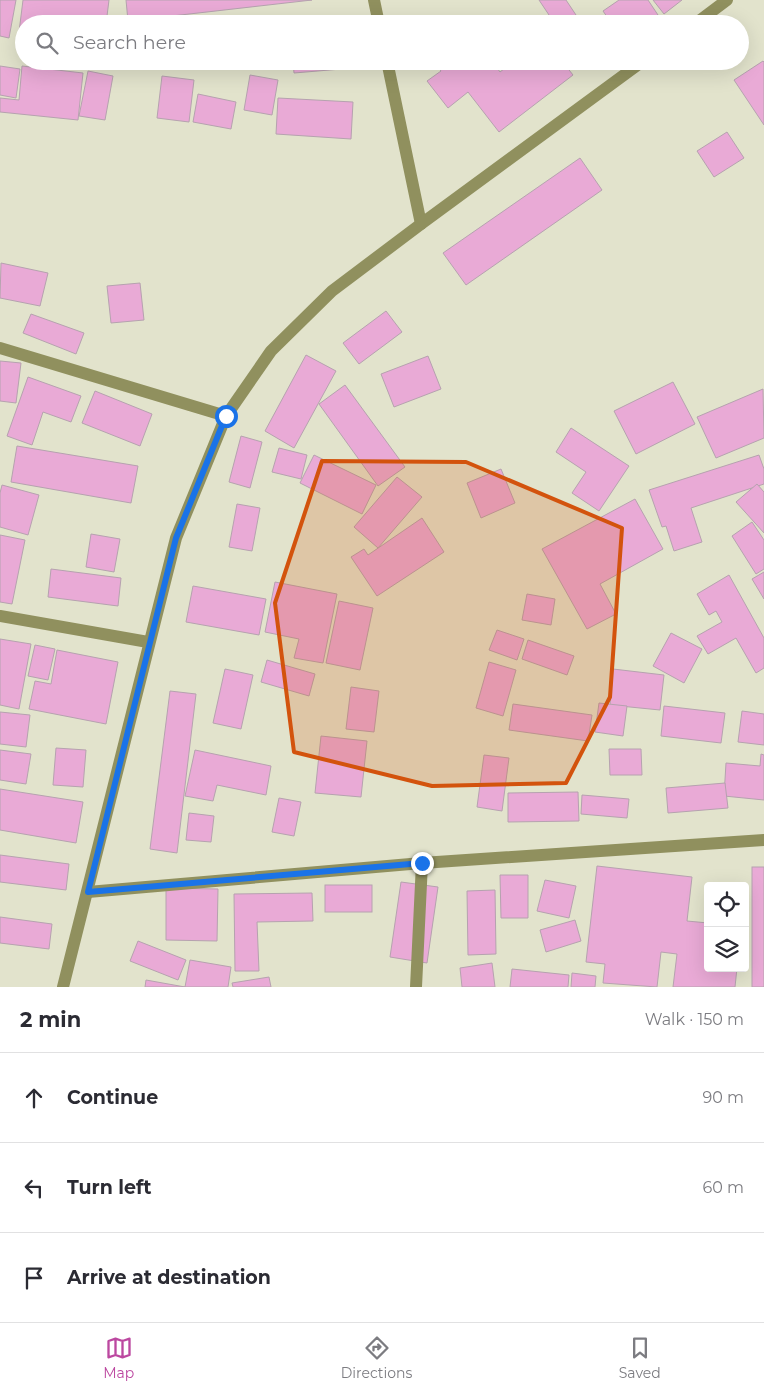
<!DOCTYPE html>
<meta charset="utf-8">
<style>
:root{--surface:#fff;--page:#f7f7f7;--text:#2b2b33;--muted:#7c7c81;--line:#e1e1e2;--accent:#bc48a0}
body{margin:0;font-family:Montserrat,sans-serif;background:var(--page);color:var(--text)}
.controls{position:absolute;right:15px;bottom:15px;display:grid;overflow:hidden;border-radius:5px;box-shadow:0 5px 20px #0002}
.controls button{width:45px;height:45px;display:grid;place-items:center;padding:0;border:0;border-bottom:1px solid var(--line);background:var(--surface);color:var(--text);font:25px sans-serif}
.stop{position:absolute;width:15px;height:15px;margin:-11px;border:4px solid #1a73e8;border-radius:50%;background:#fff}
.stop.end{background:#1a73e8;border-color:#fff;box-shadow:0 1px 5px #0008}
.list{margin:0;padding:0;list-style:none}
h2{display:flex;justify-content:space-between;align-items:center;height:65px;margin:0;padding:0 20px;font-size:21px}
h2 small{font-size:16px;font-weight:400;color:var(--muted)}
.list li{display:grid;grid-template-columns:32px 1fr auto;gap:15px;align-items:center;box-sizing:border-box;height:90px;padding:0 20px;border-top:1px solid var(--line)}
.list b{display:block;font-size:19px;white-space:nowrap}
.list em{font-size:16px;font-style:normal;color:var(--muted)}
.icon{flex:none;width:28px;height:28px;fill:none;stroke:currentColor;stroke-width:2;stroke-linecap:round;stroke-linejoin:round}
.map{position:relative;flex:none;width:764px;height:987px;overflow:hidden}
.search{position:absolute;background:var(--surface);box-shadow:0 5px 20px #0002;left:15px;right:15px;top:15px;height:55px;display:flex;align-items:center;gap:12px;box-sizing:border-box;padding:0 18px;border-radius:28px;color:var(--muted);font-size:19px}
.sheet{height:335px;background:var(--surface)}
nav{display:flex;justify-content:space-around;align-items:center;box-sizing:border-box;height:70px;border-top:1px solid var(--line);background:var(--surface);font-size:14px;color:var(--muted)}
nav a{display:grid;justify-items:center;gap:2px}
nav .on{color:var(--accent)}
.map>svg:first-child{display:block}
</style>
<div class="map">
<svg width="764" height="987" viewBox="0 0 764 987">
<rect width="100%" height="100%" fill="#e2e3cc"/>
<g fill="#e9aad6" stroke="#b6a2af">
<polygon points="0,0 16,0 9,38 0,36"/>
<polygon points="23,0 109,0 106,24 24,24 24,33 19,32"/>
<polygon points="126,0 312,0 128,21"/>
<polygon points="539,0 566,0 582,24 555,24"/>
<polygon points="619,0 648,0 658,15 645,24 612,24 603,11"/>
<polygon points="653,0 682,0 664,14"/>
<polygon points="200,61 279,61 200,63"/>
<polygon points="293,61 352,61 353,68 294,73"/>
<polygon points="433,61 492,61 500,72 514,61 562,61 573,75 499,132 468,92 448,108 427,81 441,71"/>
<polygon points="763,61 764,62 764,125 734,80"/>
<polygon points="0,66 20,69 16,98 0,95"/>
<polygon points="22,66 83,73 78,120 0,112 0,98 19,100"/>
<polygon points="88,71 113,76 105,120 79,116"/>
<polygon points="250,75 278,80 272,115 244,110"/>
<polygon points="162,76 194,80 189,122 157,118"/>
<polygon points="198,94 236,102 231,129 193,122"/>
<polygon points="278,98 353,102 351,139 276,134"/>
<polygon points="727,132 744,158 714,177 697,151"/>
<polygon points="580,158 602,190 466,285 443,253"/>
<polygon points="1,263 48,273 40,306 0,298"/>
<polygon points="140,283 144,320 111,323 107,286"/>
<polygon points="386,311 402,332 359,364 343,343"/>
<polygon points="31,314 84,333 76,354 23,333"/>
<polygon points="306,355 336,371 294,448 265,431"/>
<polygon points="428,356 441,389 394,407 381,374"/>
<polygon points="0,361 21,363 16,403 0,401"/>
<polygon points="28,377 81,396 71,422 43,412 32,445 7,436"/>
<polygon points="673,382 695,424 636,454 614,411"/>
<polygon points="345,385 405,467 378,486 319,404"/>
<polygon points="763,389 764,438 716,458 697,417"/>
<polygon points="95,391 152,414 140,446 82,423"/>
<polygon points="571,428 629,466 599,511 572,493 586,472 556,452"/>
<polygon points="241,436 262,442 250,488 229,482"/>
<polygon points="17,446 138,466 131,503 11,482"/>
<polygon points="279,448 307,455 301,479 272,472"/>
<polygon points="314,455 376,485 362,514 300,483"/>
<polygon points="759,455 764,469 764,484 691,508 702,542 674,551 666,526 662,527 649,490"/>
<polygon points="501,469 515,503 481,518 467,483"/>
<polygon points="397,477 422,497 378,548 354,527"/>
<polygon points="757,484 764,492 764,533 736,502"/>
<polygon points="2,485 39,495 28,535 0,527 0,493"/>
<polygon points="635,499 663,549 600,584 616,614 587,629 542,549"/>
<polygon points="237,504 260,508 252,551 229,547"/>
<polygon points="422,518 444,552 377,596 351,557 364,549 368,555"/>
<polygon points="752,522 764,540 764,569 756,574 732,536"/>
<polygon points="91,534 120,539 114,572 86,567"/>
<polygon points="0,535 25,540 12,604 0,602"/>
<polygon points="51,569 121,578 118,606 48,597"/>
<polygon points="764,572 764,599 752,579"/>
<polygon points="729,575 764,638 764,668 756,673 736,638 708,654 697,636 722,622 716,611 709,615 697,594"/>
<polygon points="275,582 337,594 323,663 294,658 299,639 265,632"/>
<polygon points="193,586 266,599 259,635 186,622"/>
<polygon points="527,594 555,599 551,625 522,620"/>
<polygon points="339,601 373,608 360,670 326,663"/>
<polygon points="497,630 524,639 517,660 489,650"/>
<polygon points="671,633 702,649 684,683 653,666"/>
<polygon points="0,639 31,644 19,709 0,705"/>
<polygon points="528,640 574,656 567,675 522,659"/>
<polygon points="35,645 55,649 48,680 28,676"/>
<polygon points="57,650 118,662 106,724 29,709 35,681 51,684"/>
<polygon points="267,660 315,674 309,696 261,682"/>
<polygon points="489,662 516,670 503,716 476,708"/>
<polygon points="225,669 253,675 241,729 213,723"/>
<polygon points="613,669 664,675 660,710 610,705"/>
<polygon points="351,687 379,691 374,732 346,729"/>
<polygon points="170,691 196,694 177,853 150,849"/>
<polygon points="599,703 627,706 623,736 595,732"/>
<polygon points="513,704 592,715 588,741 509,730"/>
<polygon points="664,706 725,713 721,743 661,736"/>
<polygon points="742,711 764,714 764,745 738,742"/>
<polygon points="0,712 30,715 26,747 0,744"/>
<polygon points="321,736 367,741 361,797 315,793"/>
<polygon points="56,748 86,750 83,787 53,785"/>
<polygon points="609,749 641,749 642,775 610,775"/>
<polygon points="0,750 31,754 26,784 0,780"/>
<polygon points="195,750 271,766 266,795 217,785 213,801 185,796"/>
<polygon points="761,754 764,755 764,800 724,796 726,763 760,766"/>
<polygon points="484,755 509,758 502,811 477,807"/>
<polygon points="725,783 728,808 668,813 666,788"/>
<polygon points="0,789 83,802 76,843 0,830"/>
<polygon points="578,792 579,821 508,822 508,793"/>
<polygon points="582,795 629,799 627,818 581,814"/>
<polygon points="279,798 301,802 294,836 272,832"/>
<polygon points="189,813 214,816 211,842 186,840"/>
<polygon points="0,855 69,864 66,890 0,882"/>
<polygon points="597,866 692,877 687,921 708,923 708,968 737,968 735,987 673,987 677,954 661,952 657,987 603,983 605,964 586,962"/>
<rect x="752" y="867" width="12" height="120"/>
<polygon points="500,875 528,875 528,918 501,918"/>
<polygon points="545,880 576,886 569,918 537,911"/>
<polygon points="401,882 438,887 427,963 390,957"/>
<rect x="325" y="885" width="47" height="27"/>
<polygon points="166,888 218,889 217,941 166,940"/>
<polygon points="495,890 496,954 468,955 467,891"/>
<polygon points="312,893 313,921 257,922 259,971 235,971 234,894"/>
<polygon points="0,917 52,924 49,949 0,943"/>
<polygon points="575,920 581,941 546,952 540,930"/>
<polygon points="138,941 186,960 178,980 130,961"/>
<polygon points="190,960 231,967 228,987 185,987"/>
<polygon points="492,963 495,987 462,987 460,968"/>
<polygon points="512,969 569,975 568,987 510,987"/>
<polygon points="572,973 596,976 595,987 571,987"/>
<polygon points="269,977 271,987 233,987 232,983"/>
<polygon points="146,980 185,987 145,987"/>
</g>
<g fill="none" stroke-linecap="round" stroke-linejoin="round">
<g stroke="#90905e" stroke-width="12">
<polyline points="374,0 379,24"/>
<polyline points="695,24 727,0"/>
<polyline points="387,61 421,224"/>
<polyline points="0,348 226,416"/>
<polyline points="0,616 148,642"/>
<polyline points="88,892 422,863 764,840"/>
<polyline points="63,987 176,538 226,416 271,351 332,291 421,224 643,61"/>
<polyline points="416,987 422,863"/>
</g>
</g>
<g fill="none" stroke-linecap="round" stroke-linejoin="round">
<polyline stroke="#1a73e8" stroke-width="6" points="226,416 176,538 88,892 422,863"/>
</g>
<path fill="#d3530d" fill-opacity="0.2" stroke="#d3530d" stroke-width="4" stroke-linejoin="round" d="M322 461 466 462 622 528 610 697 566 783 432 786 294 752 275 603Z"/>
</svg>
<div class="controls">
<button><svg class="icon" aria-label="locate" viewBox="0 0 24 24"><circle cx="12" cy="12" r="6"/><path d="M12 2v4M12 18v4M2 12h4M18 12h4"/></svg></button>
<button><svg class="icon" aria-label="layers" viewBox="0 0 24 24"><path d="M12 4l9 5-9 5-9-5zM3 14l9 5 9-5"/></svg></button>
</div>
<div class="stop" style="left:226px;top:416px"></div>
<div class="stop end" style="left:422px;top:863px"></div>
<div class="search"><svg class="icon" aria-label="search" viewBox="0 0 24 24"><circle cx="10" cy="10" r="6"/><path d="M15 15l6 6"/></svg>Search here</div>
</div>
<section class="sheet">
<h2>2 min<small>Walk · 150 m</small></h2>
<ul class="list">
<li><svg class="icon" aria-label="ahead" viewBox="0 0 24 24"><path d="M12 20V5M6 11l6-6 6 6"/></svg><div><b>Continue</b></div><em>90 m</em></li>
<li><svg class="icon" aria-label="left" viewBox="0 0 24 24"><path d="M17 20v-9H6M10 6l-5 5 5 5"/></svg><div><b>Turn left</b></div><em>60 m</em></li>
<li><svg class="icon" aria-label="arrive" viewBox="0 0 24 24"><path d="M6 21V4h12l-3 4 3 4H6"/></svg><div><b>Arrive at destination</b></div></li>
</ul>
</section>
<nav>
<a class="on"><svg class="icon" aria-label="map" viewBox="0 0 24 24"><path d="M3 6l6-2 6 2 6-2v14l-6 2-6-2-6 2zM9 4v14M15 6v14"/></svg>Map</a>
<a><svg class="icon" aria-label="directions" viewBox="0 0 24 24"><path d="M12 3l9 9-9 9-9-9zM9 14v-3h6M13 9l2 2-2 2"/></svg>Directions</a>
<a><svg class="icon" aria-label="saved" viewBox="0 0 24 24"><path d="M7 4h10v16l-5-4-5 4z"/></svg>Saved</a>
</nav>
